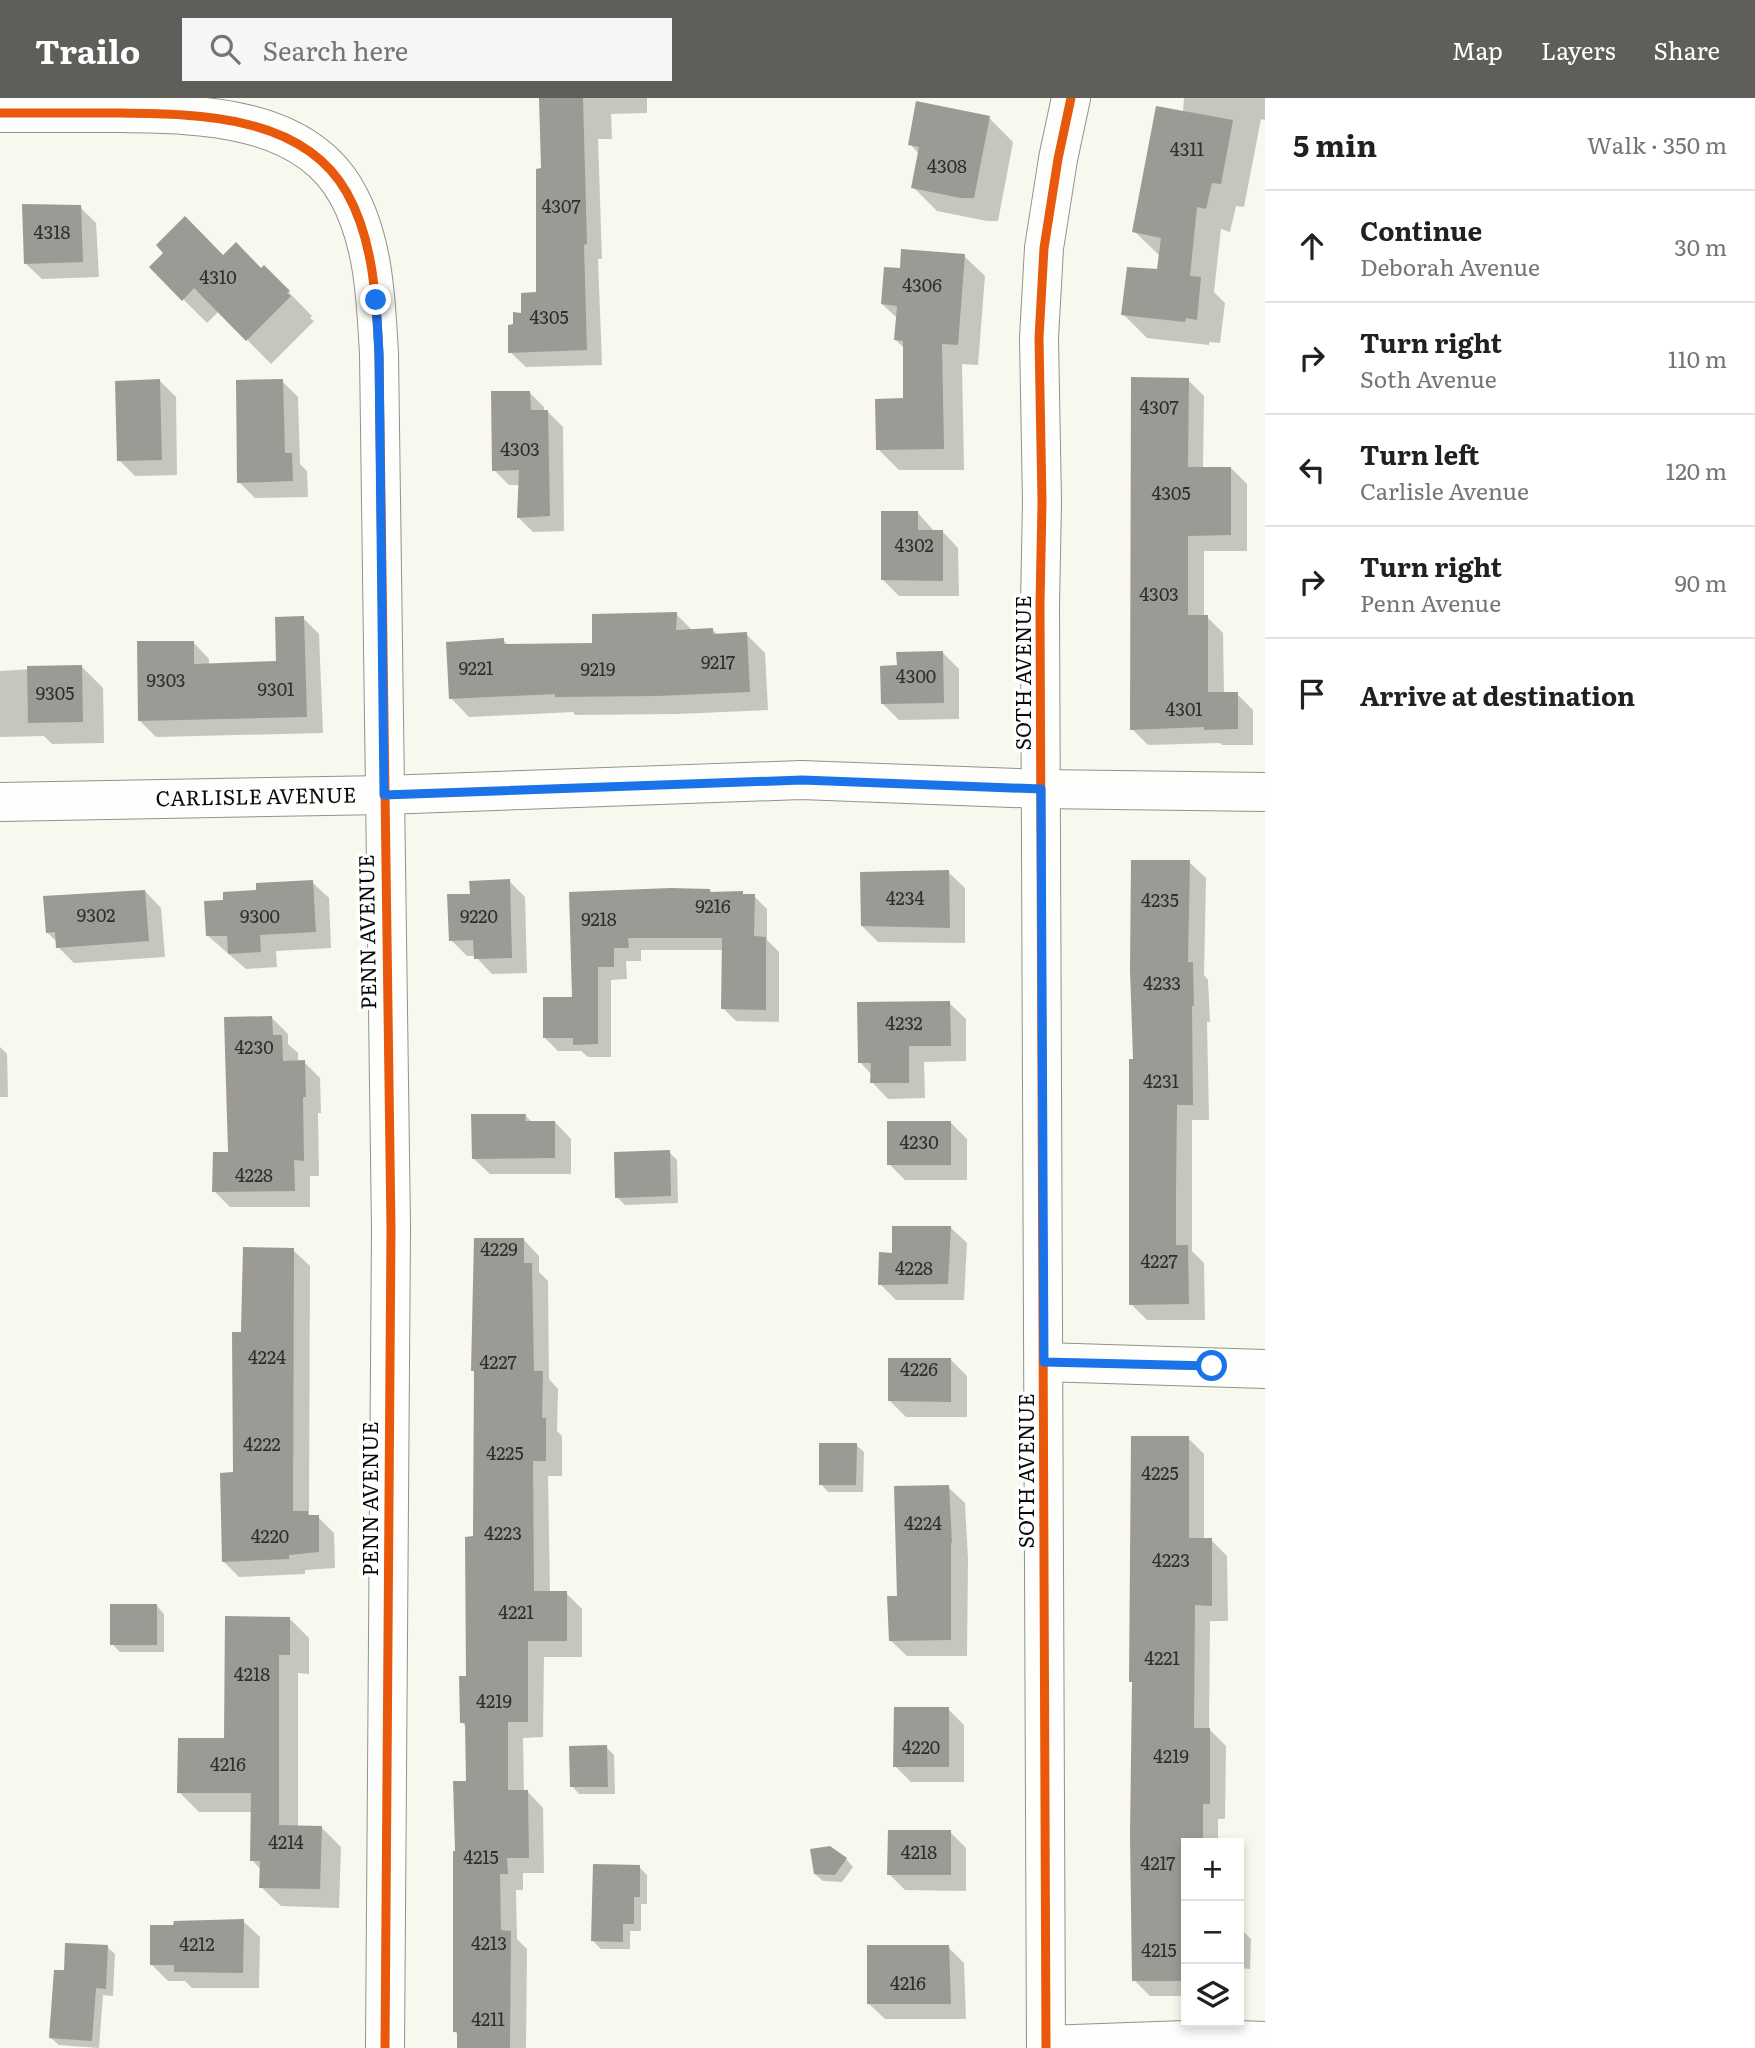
<!DOCTYPE html>
<meta charset="utf-8">
<style>
:root{--surface:#fff;--page:#f6f6f6;--text:#202124;--muted:#757577;--line:#e0e0e0;--accent:#5e5e5a}
body{margin:0;font-family:Literata,serif;background:var(--page);color:var(--text)}
.controls{position:absolute;right:21px;bottom:21px;display:grid;overflow:hidden;border-radius:0px;box-shadow:0 4px 10px #0003}
.controls button{width:63px;height:63px;display:grid;place-items:center;padding:0;border:0;border-bottom:2px solid var(--line);background:var(--surface);color:var(--text);font:35px sans-serif}
.stop{position:absolute;width:21px;height:21px;margin:-16px;border:5px solid #1a73e8;border-radius:50%;background:#fff}
.stop.end{background:#1a73e8;border-color:#fff;box-shadow:0 2px 7px #0008}
.list{margin:0;padding:0;list-style:none}
h2{display:flex;justify-content:space-between;align-items:center;height:91px;margin:0;padding:0 28px;font-size:30px}
h2 small{font-size:23px;font-weight:400;color:var(--muted)}
.list li{display:grid;grid-template-columns:46px 1fr auto;gap:21px;align-items:center;box-sizing:border-box;height:112px;padding:0 28px;border-top:2px solid var(--line)}
.list b{display:block;font-size:26px;white-space:nowrap}
.list p{margin:0;font-size:23px;white-space:nowrap;color:var(--muted)}
.list em{font-size:23px;font-style:normal;color:var(--muted)}
.icon{flex:none;width:38px;height:38px;fill:none;stroke:currentColor;stroke-width:2;stroke-linecap:round;stroke-linejoin:round}
.map{position:relative;flex:none;width:1265px;height:1950px;overflow:hidden}
header{display:flex;align-items:center;gap:42px;box-sizing:border-box;height:98px;padding:0 35px;background:var(--accent);color:#fff}
header strong{font-size:33px}
nav{display:flex;gap:38px;margin-inline-start:auto;font-size:24px}
.search{width:490px;height:63px;background:var(--page);display:flex;align-items:center;gap:18px;box-sizing:border-box;padding:0 24px;border-radius:0px;color:var(--muted);font-size:26px}
main{display:flex}
aside{flex:1;background:var(--surface)}
.map>svg:first-child{display:block}
</style>
<header>
<strong>Trailo</strong>
<div class="search"><svg class="icon" aria-label="search" viewBox="0 0 24 24"><circle cx="10" cy="10" r="6"/><path d="M15 15l6 6"/></svg>Search here</div>
<nav><a>Map</a><a>Layers</a><a>Share</a></nav>
</header>
<main>
<div class="map">
<svg width="1265" height="1950" viewBox="0 0 1265 1950">
<rect width="100%" height="100%" fill="#f9f8ee"/>
<g fill="#0003">
<polygon points="540,0 647,0 647,15 611,16 612,41 598,41 602,161 598,161 602,267 526,269 510,254 514,228 538,196 543,72"/>
<polygon points="1184,0 1265,0 1265,22 1261,21 1244,109 1236,108 1230,134 1221,131 1214,194 1225,205 1220,245 1209,244 1209,247 1147,240 1123,216 1158,173 1160,158 1134,133 1183,15"/>
<polygon points="989,20 1013,44 998,123 987,123 937,113 913,89 919,56 910,46"/>
<polygon points="80,109 96,125 99,179 42,181 25,165"/>
<polygon points="166,155 223,159 261,172 264,169 312,218 310,220 314,223 271,266 219,213 207,225 151,169"/>
<polygon points="964,158 985,178 978,267 962,266 964,372 899,372 878,351 905,302 905,251 896,242 898,221 882,206 902,172"/>
<polygon points="1188,282 1204,298 1203,370 1231,370 1247,386 1247,453 1204,453 1204,519 1207,519 1223,535 1224,596 1237,596 1253,612 1253,647 1222,647 1220,645 1148,647 1132,631"/>
<polygon points="160,283 176,299 177,377 135,378 119,362"/>
<polygon points="282,283 298,299 300,366 307,373 308,399 255,400 239,384"/>
<polygon points="529,294 544,309 544,314 548,314 563,329 564,433 533,434 518,419 520,387 509,387 494,372"/>
<polygon points="918,415 934,433 942,433 958,450 959,498 899,498 882,481"/>
<polygon points="676,516 693,533 713,532 718,537 746,536 765,555 768,612 677,616 575,617 573,614 469,619 451,600 503,542 509,548 594,547"/>
<polygon points="303,520 319,536 323,635 156,639 140,623 193,544 209,561 209,567 278,565"/>
<polygon points="942,554 959,571 959,621 899,622 883,606 899,569"/>
<polygon points="81,568 103,590 104,645 52,646 44,638 0,639 0,573"/>
<polygon points="1189,764 1206,780 1204,877 1208,882 1210,924 1207,924 1209,1022 1192,1022 1192,1153 1204,1165 1205,1222 1147,1222 1131,1206 1135,963"/>
<polygon points="948,774 965,790 965,845 878,844 862,828"/>
<polygon points="509,783 525,799 527,875 492,876 475,858 467,858 451,842 471,798"/>
<polygon points="312,784 329,800 331,850 276,853 277,869 246,871 208,838 225,804 258,794"/>
<polygon points="710,792 712,795 754,798 767,811 767,842 779,854 779,924 736,923 723,910 724,852 641,852 641,863 626,863 627,881 611,882 611,959 588,959 581,953 558,953 545,940 574,901 571,796"/>
<polygon points="145,793 161,810 165,859 74,865 58,849 57,844 47,834"/>
<polygon points="949,905 966,921 966,963 924,964 925,1000 888,1001 872,984 872,977 860,964"/>
<polygon points="272,920 288,936 288,946 298,955 298,964 304,964 320,980 321,1015 318,1015 319,1078 310,1078 310,1109 230,1109 214,1093 230,1056"/>
<polygon points="0,949 7,956 8,999 0,999"/>
<polygon points="525,1017 532,1024 555,1024 571,1041 571,1076 490,1076 473,1060"/>
<polygon points="951,1025 967,1041 967,1082 905,1082 889,1066"/>
<polygon points="669,1054 677,1062 678,1105 625,1107 617,1099"/>
<polygon points="950,1129 967,1145 964,1202 896,1202 880,1186 893,1157"/>
<polygon points="523,1141 539,1158 539,1174 548,1183 549,1281 558,1291 557,1333 562,1338 562,1378 548,1378 550,1495 566,1495 582,1511 582,1559 544,1559 543,1639 523,1640 524,1694 527,1693 543,1710 544,1775 523,1775 523,1792 516,1792 517,1841 527,1851 526,1950 459,1950 459,1938 455,1934 457,1755 467,1685 467,1630 462,1624 468,1580 475,1440"/>
<polygon points="293,1152 310,1168 309,1416 312,1419 318,1419 334,1435 335,1470 305,1472 305,1476 239,1479 223,1463 234,1375 243,1236"/>
<polygon points="950,1261 967,1278 967,1319 906,1319 890,1303"/>
<polygon points="1188,1340 1204,1356 1204,1442 1211,1442 1227,1458 1228,1523 1210,1523 1209,1631 1226,1648 1225,1721 1218,1721 1218,1745 1186,1745 1186,1898 1150,1898 1134,1882 1134,1586 1131,1583"/>
<polygon points="856,1347 864,1354 863,1394 828,1394 821,1386"/>
<polygon points="948,1389 965,1405 968,1461 967,1558 907,1558 890,1542 898,1499"/>
<polygon points="157,1508 164,1516 164,1554 120,1554 112,1546"/>
<polygon points="290,1521 309,1540 309,1576 298,1575 298,1729 321,1729 341,1749 339,1810 281,1808 261,1789 261,1772 252,1762 253,1714 199,1714 179,1694 226,1642"/>
<polygon points="948,1611 964,1627 964,1684 911,1684 895,1668"/>
<polygon points="606,1649 614,1657 615,1696 579,1696 572,1688"/>
<polygon points="950,1734 966,1750 966,1793 905,1792 889,1776"/>
<polygon points="846,1761 853,1769 842,1784 823,1783 815,1776"/>
<polygon points="639,1769 647,1777 647,1806 641,1806 641,1833 630,1833 630,1851 601,1851 593,1843"/>
<polygon points="243,1823 260,1839 259,1890 192,1890 185,1883 168,1883 152,1867"/>
<polygon points="1239,1829 1251,1841 1250,1871 1239,1870"/>
<polygon points="107,1849 115,1856 113,1898 103,1897 99,1950 59,1947 51,1940 65,1874"/>
<polygon points="948,1849 964,1865 966,1921 885,1921 868,1905"/>
</g>
<g fill="#9c9a94">
<polygon points="539,0 583,0 587,146 584,147 587,252 508,255 508,227 513,226 513,214 521,215 521,195 536,194 536,71 541,70"/>
<polygon points="916,3 990,18 974,100 961,100 911,90 919,49 908,47"/>
<polygon points="1156,8 1233,22 1221,86 1212,85 1206,111 1197,109 1190,178 1201,179 1197,222 1186,220 1185,224 1121,217 1127,169 1157,171 1161,140 1132,134"/>
<polygon points="22,106 81,107 83,164 24,166"/>
<polygon points="185,118 223,157 236,144 261,170 264,167 290,193 287,195 291,198 246,243 194,190 182,203 149,169 163,155 156,147"/>
<polygon points="901,151 965,156 958,247 942,246 944,351 876,352 875,301 903,300 903,243 894,242 897,208 881,206 884,169 900,170"/>
<polygon points="1131,279 1189,280 1188,369 1231,369 1231,437 1188,438 1188,517 1208,517 1208,594 1238,594 1238,631 1204,632 1204,629 1130,632"/>
<polygon points="160,281 162,362 117,363 115,283"/>
<polygon points="283,281 285,355 292,355 293,383 237,385 236,282"/>
<polygon points="491,293 530,293 531,312 548,312 550,418 517,420 519,372 492,373"/>
<polygon points="881,413 918,413 918,432 943,432 943,483 881,482"/>
<polygon points="677,514 676,532 713,530 713,536 747,534 750,594 657,598 555,599 555,596 449,601 446,544 504,540 504,546 592,545 592,516"/>
<polygon points="304,518 307,619 138,623 137,543 194,543 194,566 276,563 275,519"/>
<polygon points="943,553 944,605 881,606 880,568 897,567 896,554"/>
<polygon points="82,567 83,624 28,625 27,568"/>
<polygon points="1131,762 1190,762 1188,864 1193,864 1194,908 1192,908 1193,1007 1177,1007 1176,1091 1176,1147 1188,1147 1189,1206 1129,1207 1129,961 1133,961 1130,872"/>
<polygon points="949,772 950,830 861,828 860,774"/>
<polygon points="510,781 512,860 474,861 473,842 449,843 447,796 470,796 469,783"/>
<polygon points="313,782 316,834 260,837 261,854 228,856 227,838 206,838 204,803 223,802 223,794 256,792 256,785"/>
<polygon points="671,790 710,791 710,794 743,793 743,796 755,796 754,838 766,839 766,912 721,911 722,840 628,840 629,850 614,850 614,869 598,869 598,946 573,947 573,940 543,940 543,899 572,899 569,794"/>
<polygon points="145,792 149,843 56,850 55,834 46,835 43,798"/>
<polygon points="950,903 951,948 909,948 909,985 870,985 871,965 858,965 857,904"/>
<polygon points="272,918 273,937 282,937 283,963 305,962 306,999 303,999 304,1063 294,1062 295,1093 212,1094 213,1054 228,1054 224,919"/>
<polygon points="471,1016 526,1016 525,1023 555,1023 555,1060 472,1061"/>
<rect x="887" y="1023" width="64" height="44"/>
<polygon points="670,1052 671,1098 615,1100 614,1054"/>
<polygon points="892,1128 951,1128 948,1186 878,1187 879,1154 892,1155"/>
<polygon points="474,1140 524,1140 524,1165 532,1165 534,1273 543,1273 542,1320 546,1320 546,1363 533,1363 534,1493 567,1493 567,1543 528,1543 528,1624 508,1624 508,1692 528,1692 529,1760 507,1760 508,1776 500,1776 501,1832 511,1833 510,1950 457,1950 457,1934 453,1934 453,1753 455,1753 453,1683 466,1683 465,1625 460,1625 459,1578 466,1578 465,1439 473,1438 474,1273 471,1273"/>
<polygon points="243,1149 294,1150 293,1413 308,1413 308,1417 319,1417 319,1454 289,1457 289,1461 222,1464 220,1375 233,1374 232,1234 241,1234"/>
<polygon points="888,1260 951,1260 951,1304 888,1303"/>
<polygon points="1131,1338 1189,1338 1189,1440 1212,1440 1212,1508 1195,1507 1194,1630 1210,1630 1210,1706 1203,1706 1203,1745 1186,1745 1186,1883 1132,1883 1130,1737 1132,1584 1129,1584"/>
<polygon points="819,1345 857,1345 856,1387 819,1387"/>
<polygon points="949,1387 952,1445 951,1445 951,1542 889,1543 887,1498 897,1498 894,1388"/>
<rect x="110" y="1506" width="47" height="41"/>
<polygon points="225,1518 290,1519 290,1557 279,1557 279,1727 322,1728 320,1791 259,1790 260,1763 250,1763 251,1695 177,1695 178,1640 224,1640"/>
<polygon points="894,1609 949,1609 949,1669 893,1669"/>
<polygon points="607,1647 608,1689 570,1689 569,1648"/>
<polygon points="888,1732 951,1732 951,1777 887,1777"/>
<polygon points="830,1748 847,1760 835,1777 814,1776 810,1751"/>
<polygon points="593,1766 640,1767 640,1799 634,1799 634,1826 623,1826 623,1844 591,1843"/>
<polygon points="244,1821 243,1875 174,1874 174,1867 150,1867 150,1827 173,1827 174,1823"/>
<polygon points="65,1845 108,1847 106,1891 96,1890 92,1943 49,1940 54,1872 64,1872"/>
<polygon points="867,1847 949,1847 951,1906 867,1906"/>
</g>
<g fill="none" stroke-linecap="round" stroke-linejoin="round">
<defs>
<g id="street">
<path d="M0 15C39 15 78 15 117 15 196 16 303 16 347 95 374 143 376 202 379 256L391 1130 385 1950"/>
<path id="s1" d="M0 704 384 697 801 682 1041 691 1265 694"/>
<polyline points="1044,1264 1265,1271"/>
<polyline points="1046,1947 1213,1941 1265,1943"/>
<polyline points="1046,1950 1040,507 1042,404 1039,240 1044,150 1058,61 1071,0"/>
</g>
</defs>
<use href="#street" stroke="#92928d" stroke-width="40"/>
<use href="#street" stroke="#fefefc" stroke-width="38"/>
<defs>
<g id="cycleway">
<path d="M0 15C39 15 78 15 117 15 196 16 303 16 347 95 374 143 376 202 379 256L391 1130 385 1950"/>
<polyline points="1046,1950 1040,507 1042,404 1039,240 1044,150 1058,61 1071,0"/>
</g>
</defs>
<use href="#cycleway" stroke="#fff" stroke-width="13"/>
<use href="#cycleway" stroke="#e8590c" stroke-width="9"/>
</g>
<g fill="none" stroke-linecap="round" stroke-linejoin="round">
<polyline stroke="#1a73e8" stroke-width="9" points="376,202 379,256 384,697 802,682 1041,691 1044,1264 1212,1268"/>
</g>
<g text-anchor="middle" stroke-width="7" stroke-linejoin="round" paint-order="stroke">
<g font-size="18" fill="#2f2f2d">
<text x="1187" y="58">4311</text>
<text x="947" y="75">4308</text>
<text x="561" y="115">4307</text>
<text x="52" y="141">4318</text>
<text x="218" y="186">4310</text>
<text x="922" y="194">4306</text>
<text x="549" y="226">4305</text>
<text x="1159" y="316">4307</text>
<text x="520" y="358">4303</text>
<text x="1171" y="402">4305</text>
<text x="914" y="454">4302</text>
<text x="1159" y="503">4303</text>
<text x="718" y="571">9217</text>
<text x="476" y="577">9221</text>
<text x="598" y="578">9219</text>
<text x="916" y="585">4300</text>
<text x="166" y="589">9303</text>
<text x="276" y="598">9301</text>
<text x="55" y="602">9305</text>
<text x="1184" y="618">4301</text>
<text x="905" y="807">4234</text>
<text x="1160" y="809">4235</text>
<text x="713" y="815">9216</text>
<text x="96" y="824">9302</text>
<text x="260" y="825">9300</text>
<text x="479" y="825">9220</text>
<text x="599" y="828">9218</text>
<text x="1162" y="892">4233</text>
<text x="904" y="932">4232</text>
<text x="254" y="956">4230</text>
<text x="1161" y="990">4231</text>
<text x="919" y="1051">4230</text>
<text x="254" y="1084">4228</text>
<text x="499" y="1158">4229</text>
<text x="1159" y="1170">4227</text>
<text x="914" y="1177">4228</text>
<text x="267" y="1266">4224</text>
<text x="498" y="1271">4227</text>
<text x="919" y="1278">4226</text>
<text x="262" y="1353">4222</text>
<text x="505" y="1362">4225</text>
<text x="1160" y="1382">4225</text>
<text x="923" y="1432">4224</text>
<text x="503" y="1442">4223</text>
<text x="270" y="1445">4220</text>
<text x="1171" y="1469">4223</text>
<text x="516" y="1521">4221</text>
<text x="1162" y="1567">4221</text>
<text x="252" y="1583">4218</text>
<text x="494" y="1610">4219</text>
<text x="921" y="1656">4220</text>
<text x="1171" y="1665">4219</text>
<text x="228" y="1673">4216</text>
<text x="286" y="1751">4214</text>
<text x="919" y="1761">4218</text>
<text x="481" y="1766">4215</text>
<text x="1158" y="1772">4217</text>
<text x="489" y="1852">4213</text>
<text x="197" y="1853">4212</text>
<text x="1159" y="1859">4215</text>
<text x="908" y="1892">4216</text>
<text x="488" y="1928">4211</text>
</g>
<g font-size="21" fill="#0b0b0b" stroke="#fff">
<text transform="translate(1024 575) rotate(-90)" y="7">SOTH AVENUE</text>
<text dy="7" stroke="none"><textPath href="#s1" startOffset="256">CARLISLE AVENUE</textPath></text>
<text transform="translate(368 834) rotate(-91)" y="7">PENN AVENUE</text>
<text transform="translate(1027 1373) rotate(-90)" y="7">SOTH AVENUE</text>
<text transform="translate(371 1401) rotate(-90)" y="7">PENN AVENUE</text>
</g>
</g>
</svg>
<div class="controls">
<button>+</button>
<button>−</button>
<button><svg class="icon" aria-label="layers" viewBox="0 0 24 24"><path d="M12 4l9 5-9 5-9-5zM3 14l9 5 9-5"/></svg></button>
</div>
<div class="stop" style="left:1212px;top:1268px"></div>
<div class="stop end" style="left:376px;top:202px"></div>
</div>
<aside>
<h2>5 min<small>Walk · 350 m</small></h2>
<ul class="list">
<li><svg class="icon" aria-label="ahead" viewBox="0 0 24 24"><path d="M12 20V5M6 11l6-6 6 6"/></svg><div><b>Continue</b><p>Deborah Avenue</p></div><em>30 m</em></li>
<li><svg class="icon" aria-label="right" viewBox="0 0 24 24"><path d="M7 20v-9h11M14 6l5 5-5 5"/></svg><div><b>Turn right</b><p>Soth Avenue</p></div><em>110 m</em></li>
<li><svg class="icon" aria-label="left" viewBox="0 0 24 24"><path d="M17 20v-9H6M10 6l-5 5 5 5"/></svg><div><b>Turn left</b><p>Carlisle Avenue</p></div><em>120 m</em></li>
<li><svg class="icon" aria-label="right" viewBox="0 0 24 24"><path d="M7 20v-9h11M14 6l5 5-5 5"/></svg><div><b>Turn right</b><p>Penn Avenue</p></div><em>90 m</em></li>
<li><svg class="icon" aria-label="arrive" viewBox="0 0 24 24"><path d="M6 21V4h12l-3 4 3 4H6"/></svg><div><b>Arrive at destination</b></div></li>
</ul>
</aside>
</main>
